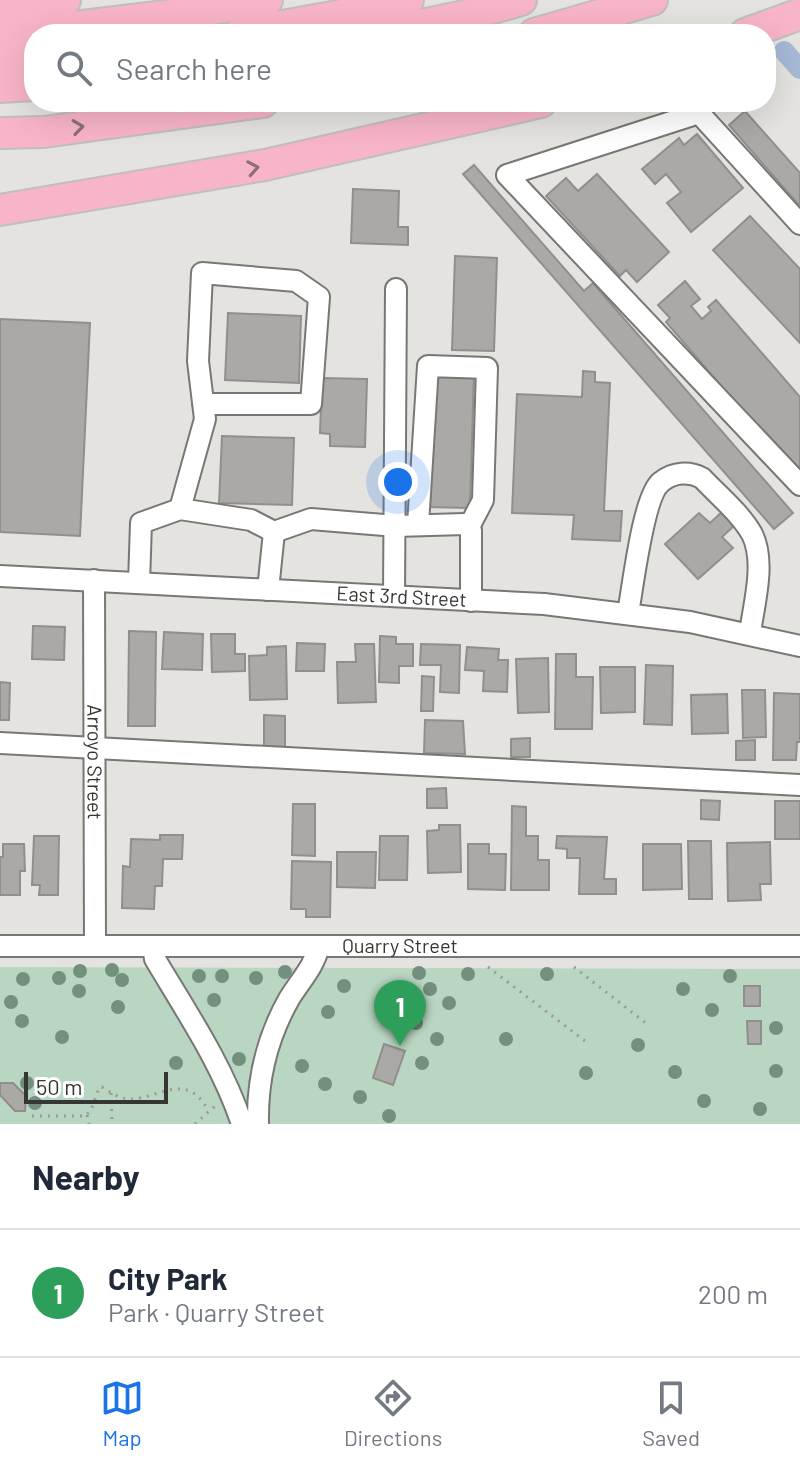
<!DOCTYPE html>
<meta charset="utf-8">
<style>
:root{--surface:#fff;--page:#f2f2f3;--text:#1f2937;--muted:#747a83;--line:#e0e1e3;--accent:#1a73e8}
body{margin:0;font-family:Barlow,sans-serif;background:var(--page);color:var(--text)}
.scale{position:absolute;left:24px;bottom:20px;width:144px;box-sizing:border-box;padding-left:8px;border:4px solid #363635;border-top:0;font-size:22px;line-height:28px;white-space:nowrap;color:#363635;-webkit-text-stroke:6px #fff;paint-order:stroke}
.you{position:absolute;left:398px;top:482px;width:28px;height:28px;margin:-20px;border:6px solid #fff;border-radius:50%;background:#1a73e8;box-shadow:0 0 0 12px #1a73e833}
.badge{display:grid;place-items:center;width:52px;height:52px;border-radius:50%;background:var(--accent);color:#fff;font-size:26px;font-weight:700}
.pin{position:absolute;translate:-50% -66px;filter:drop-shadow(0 2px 4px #0008)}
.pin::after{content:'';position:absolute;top:42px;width:28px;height:24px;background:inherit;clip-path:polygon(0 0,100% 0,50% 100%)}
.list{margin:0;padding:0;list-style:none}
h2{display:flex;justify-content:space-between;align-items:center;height:104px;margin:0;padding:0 32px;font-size:34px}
h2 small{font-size:26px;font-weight:400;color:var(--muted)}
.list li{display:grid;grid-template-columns:52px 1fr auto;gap:24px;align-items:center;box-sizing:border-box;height:128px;padding:0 32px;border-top:2px solid var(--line)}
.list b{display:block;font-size:30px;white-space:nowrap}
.list p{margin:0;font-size:26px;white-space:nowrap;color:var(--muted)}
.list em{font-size:26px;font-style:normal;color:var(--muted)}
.icon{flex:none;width:44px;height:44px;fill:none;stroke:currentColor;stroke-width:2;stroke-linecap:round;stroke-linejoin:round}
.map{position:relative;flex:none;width:800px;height:1124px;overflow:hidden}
.search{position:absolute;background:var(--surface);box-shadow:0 8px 32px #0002;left:24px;right:24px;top:24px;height:88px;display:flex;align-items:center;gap:20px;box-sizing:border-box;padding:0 28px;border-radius:32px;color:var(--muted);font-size:30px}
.sheet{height:232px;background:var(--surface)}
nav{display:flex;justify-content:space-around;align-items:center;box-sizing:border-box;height:112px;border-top:2px solid var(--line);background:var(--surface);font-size:22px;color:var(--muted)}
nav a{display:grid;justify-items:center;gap:4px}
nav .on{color:var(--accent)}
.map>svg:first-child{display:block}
</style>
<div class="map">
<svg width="800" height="1124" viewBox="0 0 800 1124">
<rect width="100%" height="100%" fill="#e4e3e0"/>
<polygon fill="#b8d6c1" points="0,967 800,969 800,1124 0,1124"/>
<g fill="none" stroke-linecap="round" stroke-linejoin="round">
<polyline stroke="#a6b9d5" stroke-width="20" points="784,51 800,69"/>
</g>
<g fill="#aaa9a6" stroke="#908f8d" stroke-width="2">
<polygon points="745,111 800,173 800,206 729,125"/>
<polygon points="697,134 743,188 691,232 667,203 681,192 666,174 655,184 642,169 679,138 684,145"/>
<polygon points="474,165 584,291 593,283 793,513 774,529 463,174"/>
<polygon points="597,174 669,252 637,282 626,270 620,276 546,196 566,178 578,191"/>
<polygon points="353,189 399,191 398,227 408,227 408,245 351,243"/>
<polygon points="750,216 800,269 800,343 713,250"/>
<polygon points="455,256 497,258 494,351 452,350"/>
<polygon points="685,281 700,299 691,306 702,319 711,311 708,307 716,300 800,397 800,477 666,322 670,318 658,305"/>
<polygon points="228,313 301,316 299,383 225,380"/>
<polygon points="0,319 90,323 80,536 0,532"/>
<polygon points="583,371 595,372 595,382 610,383 604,511 622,511 620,541 572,539 574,515 512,513 517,394 582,397"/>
<polygon points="428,372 474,373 470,508 424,507"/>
<polygon points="322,378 367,379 365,447 330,446 330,434 320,433"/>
<polygon points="222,436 294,438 292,505 219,503"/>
<polygon points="722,512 735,525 722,537 733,548 698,579 665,544 699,513 710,523"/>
<polygon points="33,626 65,627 64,660 32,659"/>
<polygon points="129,631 156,632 155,726 128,726"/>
<polygon points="164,632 203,634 202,670 162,669"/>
<polygon points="211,634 235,634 235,654 245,654 245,671 212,672"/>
<polygon points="380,636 396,637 396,644 413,644 413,666 399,666 399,683 379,682"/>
<polygon points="297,643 325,644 324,671 296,671"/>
<polygon points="355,644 374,644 376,702 338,703 337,662 356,662"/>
<polygon points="421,644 460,645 459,693 440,692 441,665 420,665"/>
<polygon points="286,646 287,699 250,700 249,656 267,655 267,647"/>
<polygon points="467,647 499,649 498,660 508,660 507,692 483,691 484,671 465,670"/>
<polygon points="556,654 576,654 576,677 593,677 592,729 555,729"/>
<polygon points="548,658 549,712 518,713 516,659"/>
<polygon points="646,665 673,666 672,725 644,724"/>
<polygon points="600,667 635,667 635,712 601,713"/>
<polygon points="422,676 434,677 433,711 421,711"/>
<polygon points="0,682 10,683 9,720 0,720"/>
<polygon points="742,690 765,690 766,737 743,738"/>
<polygon points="774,693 800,694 800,742 797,742 796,760 773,760"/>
<polygon points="727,694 728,733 692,734 691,695"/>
<polygon points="264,715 285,716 285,750 264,749"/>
<polygon points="425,720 463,721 465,754 424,753"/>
<polygon points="530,738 530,757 511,757 511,739"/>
<polygon points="755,740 755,760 736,760 736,741"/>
<polygon points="446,788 447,808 427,808 427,789"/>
<polygon points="701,800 720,801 719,820 701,819"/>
<rect x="775" y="801" width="25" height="38"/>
<polygon points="293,804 315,804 315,856 292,855"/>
<polygon points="512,806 526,807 526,836 538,836 538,860 549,860 549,890 511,890"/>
<polygon points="439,825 460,825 461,872 428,873 427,831 439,830"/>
<polygon points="160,835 183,835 182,859 163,859 162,886 155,886 154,909 122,908 123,866 130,867 131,839 160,840"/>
<polygon points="34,836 59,836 58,895 39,895 40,885 32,885"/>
<polygon points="380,836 408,836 407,880 379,880"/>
<polygon points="557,836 607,837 604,879 616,879 616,894 579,894 580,858 567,858 567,849 556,848"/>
<polygon points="688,841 711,841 712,899 689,899"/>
<polygon points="770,842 771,884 760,884 761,900 728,901 727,843"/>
<polygon points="3,844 24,844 25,871 20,871 20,895 0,895 0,857 3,857"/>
<polygon points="468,844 489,844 489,854 506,854 505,890 468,889"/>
<polygon points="643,844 681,844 682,889 643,890"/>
<polygon points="337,852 376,852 375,888 337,887"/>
<polygon points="292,861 331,862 330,917 306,917 306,909 291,909"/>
<rect x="744" y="986" width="16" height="20"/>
<polygon points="747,1021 761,1021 761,1044 748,1044"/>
<polygon points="384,1044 405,1051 393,1085 373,1078"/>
<polygon points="0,1083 13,1083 26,1096 25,1111 15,1111 0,1095"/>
</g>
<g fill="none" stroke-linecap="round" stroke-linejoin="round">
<defs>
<g id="minor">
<polyline points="800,224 699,113 507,175 800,485"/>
<polyline points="180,509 205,419 198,361 202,273 296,281 319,297 311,404 203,404"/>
<polyline points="418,525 428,366 487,368 483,500 469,527"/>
<path id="s1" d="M0 576 544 604 690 622 800 646"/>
<path id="s2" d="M94 580 95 946"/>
<polyline points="139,583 141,523 180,509 251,520 274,532"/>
<polyline points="268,590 274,532 311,519 396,526 465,524 471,530 471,601"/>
<polyline points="394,596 396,289"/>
<path d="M628 613C633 587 643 496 661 482 673 472 689 471 702 478 718 495 740 513 752 534 766 562 754 603 750 633"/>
<polyline points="0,743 800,785"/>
<path id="s3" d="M0 946H800"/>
<path d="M153 946 155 959C187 1013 222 1064 242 1124"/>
<path d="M258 1124C257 1080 267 1038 289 999 300 981 314 967 319 946"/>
</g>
<g id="highway">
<polyline points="0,6 65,0"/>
<polyline points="239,34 381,8 408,0"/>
<polyline points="379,34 469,15 521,0"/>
<polyline points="534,34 652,0"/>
<polyline points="745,34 800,14"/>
<polyline points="0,36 189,13 267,0"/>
<polyline points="0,64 34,60"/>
<polyline points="0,87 34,85"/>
<polyline points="0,133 44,132 263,102"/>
<polyline points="0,210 265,165 541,102"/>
</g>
</defs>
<use href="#minor" stroke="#787774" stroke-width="24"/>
<use href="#highway" stroke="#bfbfbe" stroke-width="34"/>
<g stroke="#9b9a98" stroke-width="3" stroke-dasharray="2 6" stroke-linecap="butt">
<polyline points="488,967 585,1041"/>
<polyline points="574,967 647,1024"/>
<polyline points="111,1093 112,1124"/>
<polyline points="87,1115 89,1124"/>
<path d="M32 1116H85L91 1110 99 1088 102 1087C111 1093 122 1100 132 1099 159 1098 187 1071 208 1110"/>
<polyline points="195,1124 216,1105"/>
</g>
<use href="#minor" stroke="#fff" stroke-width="20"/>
<use href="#highway" stroke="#f9b5c8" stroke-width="30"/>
</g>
<g fill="#738f7d">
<circle cx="112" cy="970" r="7"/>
<circle cx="80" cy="971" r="7"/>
<circle cx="285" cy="972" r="7"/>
<circle cx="419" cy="973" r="7"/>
<circle cx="468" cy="974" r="7"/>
<circle cx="547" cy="974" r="7"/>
<circle cx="199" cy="976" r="7"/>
<circle cx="222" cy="976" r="7"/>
<circle cx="730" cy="976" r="7"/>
<circle cx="59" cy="978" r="7"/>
<circle cx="256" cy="978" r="7"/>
<circle cx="23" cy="979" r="7"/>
<circle cx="122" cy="980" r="7"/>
<circle cx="344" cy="986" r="7"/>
<circle cx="430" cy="989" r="7"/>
<circle cx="683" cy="989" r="7"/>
<circle cx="79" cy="991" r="7"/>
<circle cx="399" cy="999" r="7"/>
<circle cx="214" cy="1000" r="7"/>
<circle cx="11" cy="1002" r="7"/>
<circle cx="449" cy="1003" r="7"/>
<circle cx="118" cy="1007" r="7"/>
<circle cx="712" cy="1010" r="7"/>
<circle cx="328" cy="1012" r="7"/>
<circle cx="22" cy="1021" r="7"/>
<circle cx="416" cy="1023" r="7"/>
<circle cx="776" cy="1028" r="7"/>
<circle cx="62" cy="1037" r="7"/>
<circle cx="437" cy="1039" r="7"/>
<circle cx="506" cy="1039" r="7"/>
<circle cx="638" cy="1045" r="7"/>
<circle cx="239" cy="1059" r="7"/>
<circle cx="176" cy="1063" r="7"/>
<circle cx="422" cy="1063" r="7"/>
<circle cx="302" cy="1066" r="7"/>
<circle cx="776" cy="1071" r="7"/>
<circle cx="675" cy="1072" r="7"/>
<circle cx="586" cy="1073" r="7"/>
<circle cx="27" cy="1083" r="7"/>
<circle cx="325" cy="1084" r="7"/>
<circle cx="75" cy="1091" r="7"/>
<circle cx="360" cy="1097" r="7"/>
<circle cx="704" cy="1101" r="7"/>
<circle cx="35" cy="1103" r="7"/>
<circle cx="760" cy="1109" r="7"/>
<circle cx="389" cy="1116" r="7"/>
</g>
<defs><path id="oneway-chevron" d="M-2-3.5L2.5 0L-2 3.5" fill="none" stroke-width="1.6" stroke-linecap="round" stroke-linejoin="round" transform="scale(2)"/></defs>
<g stroke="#8e6f77">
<use href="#oneway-chevron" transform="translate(78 127) rotate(-8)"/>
<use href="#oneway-chevron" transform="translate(253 168) rotate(-10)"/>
</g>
<g text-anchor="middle" stroke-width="6" stroke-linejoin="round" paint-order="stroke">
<g font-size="20" fill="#363635" stroke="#fff">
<text dy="7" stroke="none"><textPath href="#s1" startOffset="402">East 3rd Street</textPath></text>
<text dy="7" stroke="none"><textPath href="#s2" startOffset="182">Arroyo Street</textPath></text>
<text dy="7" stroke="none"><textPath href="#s3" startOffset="400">Quarry Street</textPath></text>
</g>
</g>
</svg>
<div class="scale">50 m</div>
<div class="you"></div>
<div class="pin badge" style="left:400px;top:1046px;background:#2e9e5b">1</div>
<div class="search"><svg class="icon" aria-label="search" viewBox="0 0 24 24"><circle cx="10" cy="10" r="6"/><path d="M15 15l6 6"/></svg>Search here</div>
</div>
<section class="sheet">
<h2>Nearby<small></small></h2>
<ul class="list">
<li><span class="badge" style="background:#2e9e5b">1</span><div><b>City Park</b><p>Park · Quarry Street</p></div><em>200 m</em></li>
</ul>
</section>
<nav>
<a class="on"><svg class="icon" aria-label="map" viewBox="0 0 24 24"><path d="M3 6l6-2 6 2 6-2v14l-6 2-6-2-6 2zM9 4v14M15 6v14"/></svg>Map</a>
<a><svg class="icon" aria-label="directions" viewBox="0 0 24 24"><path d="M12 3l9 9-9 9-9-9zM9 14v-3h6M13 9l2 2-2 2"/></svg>Directions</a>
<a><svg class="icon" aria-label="saved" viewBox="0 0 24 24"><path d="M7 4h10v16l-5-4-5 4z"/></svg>Saved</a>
</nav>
